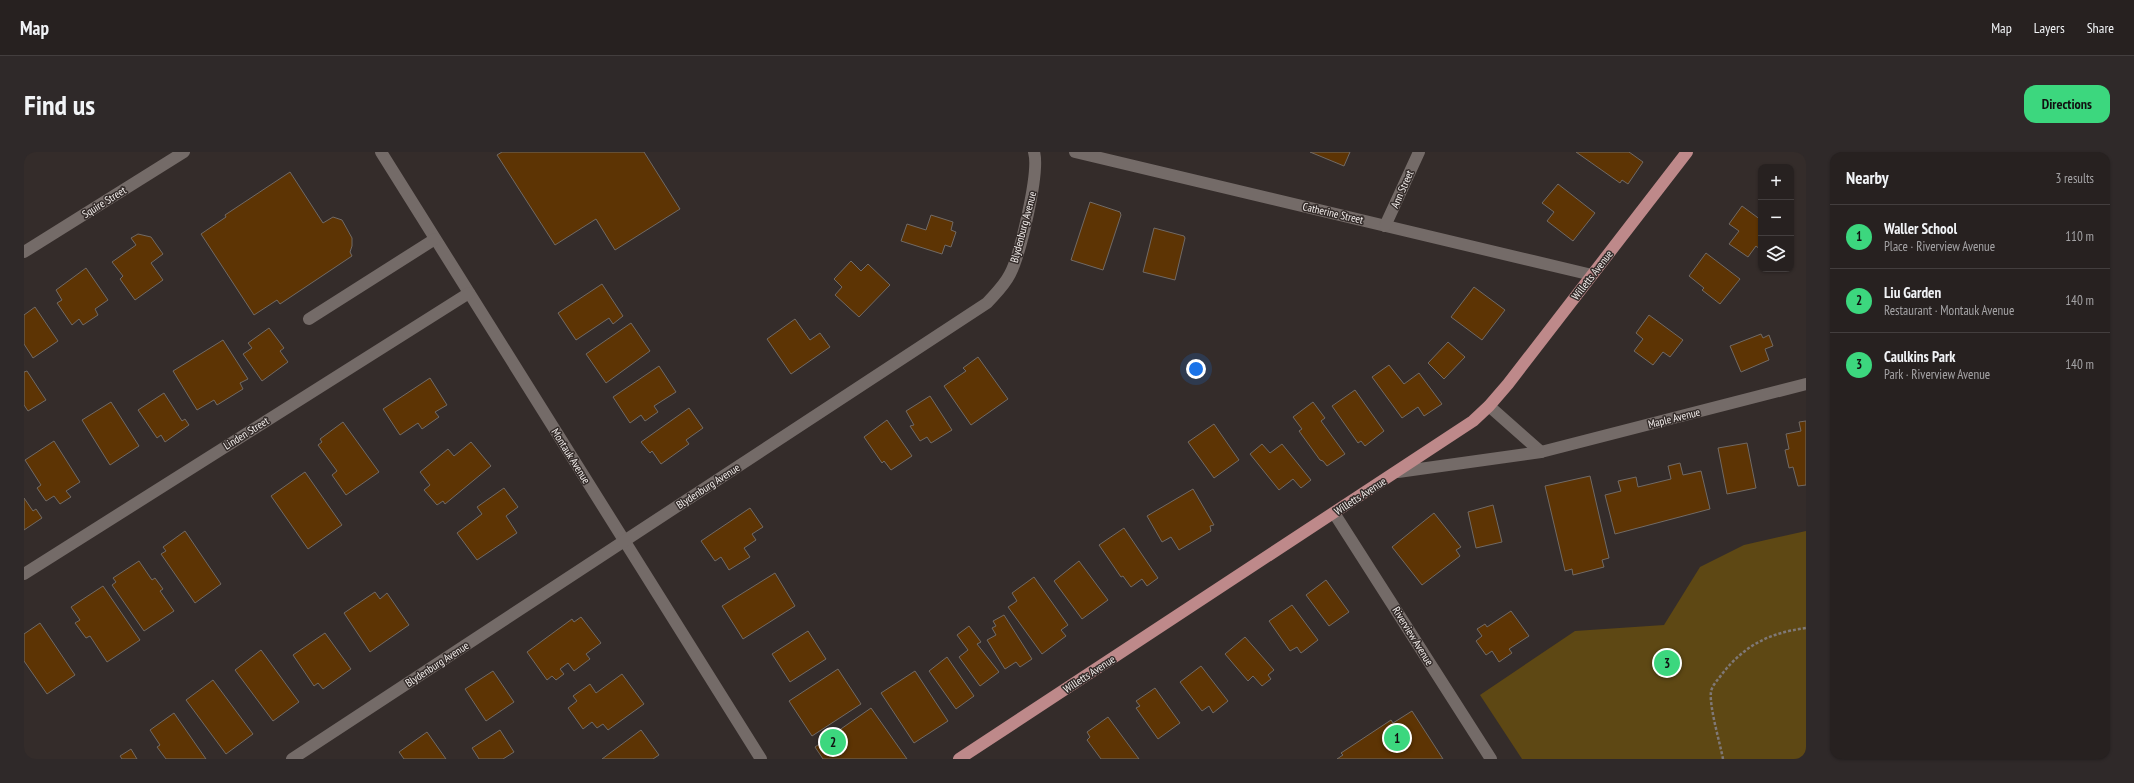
<!DOCTYPE html>
<meta charset="utf-8">
<style>
:root{--surface:#272120;--page:#2f2929;--text:#f1f3f6;--muted:#a4a3a5;--line:#433e3e;--accent:#3cd77e}
body{margin:0;font-family:"PT Sans Narrow",sans-serif;background:var(--page);color:var(--text)}
.controls{position:absolute;right:12px;top:12px;display:grid;overflow:hidden;border-radius:8px;box-shadow:0 1px 3px #0004}
.controls button{width:36px;height:36px;display:grid;place-items:center;padding:0;border:0;border-bottom:1px solid var(--line);background:var(--surface);color:var(--text);font:20px sans-serif}
.you{position:absolute;left:1172px;top:217px;width:14px;height:14px;margin:-10px;border:3px solid #fff;border-radius:50%;background:#1a73e8;box-shadow:0 0 0 6px #1a73e833}
.badge{display:grid;place-items:center;width:26px;height:26px;border-radius:50%;background:var(--accent);color:#111;font-size:13px;font-weight:700}
.pin{position:absolute;translate:-50% -50%;border:2px solid #fff;box-shadow:0 1px 4px #0006}
.list{margin:0;padding:0;list-style:none}
h2{display:flex;justify-content:space-between;align-items:center;height:52px;margin:0;padding:0 16px;font-size:17px}
h2 small{font-size:13px;font-weight:400;color:var(--muted)}
.list li{display:grid;grid-template-columns:26px 1fr auto;gap:12px;align-items:center;box-sizing:border-box;height:64px;padding:0 16px;border-top:1px solid var(--line)}
.list b{display:block;font-size:15px;white-space:nowrap}
.list p{margin:0;font-size:13px;white-space:nowrap;color:var(--muted)}
.list em{font-size:13px;font-style:normal;color:var(--muted)}
.icon{flex:none;width:22px;height:22px;fill:none;stroke:currentColor;stroke-width:2;stroke-linecap:round;stroke-linejoin:round}
.map{position:relative;flex:none;width:1782px;height:607px;overflow:hidden;border-radius:12px}
header{display:flex;align-items:center;gap:24px;box-sizing:border-box;height:56px;padding:0 20px;background:var(--surface);border-bottom:1px solid var(--line)}
header strong{font-size:19px}
nav{display:flex;gap:22px;margin-inline-start:auto;font-size:14px}
.intro{display:flex;align-items:center;justify-content:space-between;box-sizing:border-box;height:96px;padding:0 24px}
h1{margin:0;font-size:28px}
.button{padding:10px 18px;border-radius:12px;background:var(--accent);color:#111;font-size:14px;font-weight:700}
main{display:flex;gap:24px;padding:0 24px}
aside{flex:1;background:var(--surface);border-radius:12px;box-shadow:0 1px 3px #0004}
.map>svg:first-child{display:block}
</style>
<header>
<strong>Map</strong>
<nav><a>Map</a><a>Layers</a><a>Share</a></nav>
</header>
<div class="intro"><h1>Find us</h1><a class="button">Directions</a></div>
<main>
<div class="map">
<svg width="1782" height="607" viewBox="0 0 1782 607">
<rect width="100%" height="100%" fill="#342c2a"/>
<polygon fill="#5e4814" points="1782,379 1782,607 1498,607 1456,543 1551,479 1640,473 1676,415 1720,393"/>
<g fill="#5d3404" stroke="#716a65">
<polygon points="478,0 620,0 656,57 591,98 572,67 531,93 473,3"/>
<polygon points="1286,0 1326,0 1320,14"/>
<polygon points="1552,0 1605,0 1619,10 1604,32 1598,28 1596,31"/>
<polygon points="266,20 299,71 309,65 318,68 328,86 328,94 326,100 328,104 256,152 253,148 230,163 177,82 202,65 201,63"/>
<polygon points="1534,32 1571,61 1549,89 1523,69 1530,60 1518,51"/>
<polygon points="1066,50 1096,60 1097,63 1079,118 1047,108"/>
<polygon points="1718,54 1737,68 1737,98 1732,94 1724,105 1705,92 1715,79 1705,72"/>
<polygon points="907,63 929,70 927,78 932,80 927,95 921,93 918,102 877,89 883,72 902,78"/>
<polygon points="1130,76 1160,84 1161,86 1151,128 1119,120"/>
<polygon points="114,82 127,85 139,102 127,111 139,128 111,148 96,127 99,124 88,110 112,93 107,86"/>
<polygon points="1682,101 1716,127 1696,152 1678,138 1680,136 1665,124"/>
<polygon points="827,109 837,119 844,112 866,133 835,165 811,143 818,135 810,127"/>
<polygon points="62,116 84,148 71,157 74,163 59,173 55,167 48,173 33,151 38,148 32,138"/>
<polygon points="578,132 599,164 589,172 585,166 552,188 534,161"/>
<polygon points="1450,135 1481,158 1458,188 1427,165"/>
<polygon points="11,155 34,189 9,206 0,192 0,163"/>
<polygon points="1625,163 1659,188 1646,205 1639,200 1629,213 1610,199 1619,187 1612,181"/>
<polygon points="771,167 786,188 796,181 806,195 767,222 743,187"/>
<polygon points="607,171 626,199 582,231 562,202"/>
<polygon points="245,176 260,196 256,199 264,210 238,229 219,202 228,196 224,191"/>
<polygon points="1737,182 1739,186 1745,183 1749,194 1741,197 1745,208 1717,220 1706,194"/>
<polygon points="199,188 224,227 216,231 219,237 193,253 190,248 173,258 149,219"/>
<polygon points="1424,190 1441,205 1420,227 1404,211"/>
<polygon points="954,205 984,247 947,273 920,234 942,219 939,216"/>
<polygon points="1365,213 1380,232 1395,221 1418,252 1400,264 1394,255 1378,266 1348,225"/>
<polygon points="635,214 652,240 630,254 634,260 621,269 617,263 606,271 589,245"/>
<polygon points="3,219 22,248 4,259 0,253 0,220"/>
<polygon points="406,226 423,253 411,260 415,265 398,277 394,271 376,283 359,257"/>
<polygon points="1331,238 1360,279 1341,294 1337,289 1334,291 1308,254"/>
<polygon points="140,241 158,269 161,267 165,273 141,290 137,283 133,286 114,258"/>
<polygon points="906,244 928,278 907,291 903,285 896,289 886,274 890,273 882,259"/>
<polygon points="87,250 115,294 86,313 58,268"/>
<polygon points="1289,250 1301,266 1297,269 1321,302 1303,314 1299,309 1296,308 1275,279 1278,277 1269,265"/>
<polygon points="665,256 679,276 662,288 665,292 637,312 628,299 626,301 617,290"/>
<polygon points="863,268 888,304 867,318 860,309 858,311 840,285"/>
<polygon points="1782,269 1782,333 1774,334 1769,315 1765,316 1761,298 1765,297 1762,282 1777,279 1775,270"/>
<polygon points="319,270 355,320 322,343 308,323 313,319 294,293 298,290 296,287"/>
<polygon points="1190,272 1215,308 1190,326 1164,290"/>
<polygon points="30,289 56,330 42,339 47,345 36,352 30,344 22,349 13,336 17,333 1,308"/>
<polygon points="447,290 467,314 421,352 419,349 413,353 400,338 406,333 396,320 424,297 430,304"/>
<polygon points="1723,291 1732,336 1703,342 1694,296"/>
<polygon points="1238,292 1246,301 1258,292 1287,328 1277,336 1269,327 1255,338 1226,302"/>
<polygon points="1656,311 1659,323 1677,319 1686,357 1591,382 1581,343 1597,339 1594,329 1612,325 1614,335 1647,327 1644,314"/>
<polygon points="281,320 318,373 284,397 247,344"/>
<polygon points="1566,324 1585,406 1578,408 1580,415 1549,423 1548,417 1541,419 1521,334"/>
<polygon points="480,336 494,355 482,364 493,381 453,408 433,381 458,362 453,355"/>
<polygon points="1169,337 1190,373 1186,374 1187,379 1155,398 1147,385 1138,390 1123,364"/>
<polygon points="0,346 9,359 12,357 18,366 0,378"/>
<polygon points="1469,353 1478,390 1452,396 1444,360"/>
<polygon points="726,356 739,375 728,382 732,388 720,396 726,405 705,418 697,405 691,409 677,389"/>
<polygon points="1410,361 1437,395 1432,398 1436,404 1398,433 1368,395"/>
<polygon points="1100,376 1134,426 1123,434 1118,427 1107,435 1099,424 1097,425 1075,393"/>
<polygon points="161,379 197,432 171,451 137,402 142,399 139,395"/>
<polygon points="115,409 128,428 131,426 139,437 136,439 150,459 120,479 88,433 92,430 89,426"/>
<polygon points="1055,409 1084,448 1058,467 1030,429"/>
<polygon points="751,421 771,454 719,487 698,454"/>
<polygon points="1010,425 1044,473 1037,478 1042,484 1018,502 984,455 993,449 988,441"/>
<polygon points="1302,428 1325,460 1305,474 1282,443"/>
<polygon points="79,434 116,488 83,510 66,484 62,486 51,471 56,468 47,455"/>
<polygon points="351,440 356,447 363,441 385,473 346,500 320,461"/>
<polygon points="1268,453 1294,488 1277,501 1273,495 1266,499 1245,469"/>
<polygon points="1487,459 1505,484 1485,497 1488,501 1475,510 1468,499 1462,503 1452,489 1458,484 1453,477 1461,472 1463,475"/>
<polygon points="980,463 1008,507 996,515 992,510 981,517 963,488 972,483 968,476 972,474 969,469"/>
<polygon points="557,465 577,491 562,502 566,507 550,519 544,511 536,517 540,522 532,528 528,524 523,528 503,500 548,467 550,470"/>
<polygon points="16,471 51,523 23,542 0,509 0,482"/>
<polygon points="945,474 957,490 953,492 975,520 956,534 935,505 944,498 933,483"/>
<polygon points="784,479 802,507 766,530 748,502"/>
<polygon points="301,481 327,517 299,537 294,531 290,534 269,503"/>
<polygon points="1221,485 1250,518 1244,523 1247,527 1238,534 1229,524 1224,529 1201,502"/>
<polygon points="237,498 275,550 249,569 211,518"/>
<polygon points="923,505 950,544 932,557 905,519"/>
<polygon points="1177,514 1204,549 1189,561 1185,554 1178,559 1156,530"/>
<polygon points="814,517 837,552 788,584 765,549"/>
<polygon points="469,519 490,550 462,569 441,537"/>
<polygon points="891,519 924,569 890,591 857,541"/>
<polygon points="598,522 620,552 584,578 579,572 573,576 568,570 559,577 544,556 553,549 549,544 566,532 572,541"/>
<polygon points="189,528 229,582 202,602 162,548"/>
<polygon points="1131,536 1156,571 1134,587 1112,556 1116,554 1112,549"/>
<polygon points="847,556 883,607 799,607 791,595"/>
<polygon points="1388,559 1419,607 1313,607 1319,603 1317,601 1367,568 1369,571"/>
<polygon points="150,561 182,607 142,607 133,595 136,593 126,578"/>
<polygon points="1084,565 1115,607 1077,607 1063,588 1066,585 1063,580"/>
<polygon points="476,578 490,600 479,607 455,607 448,596"/>
<polygon points="617,578 635,603 629,607 578,607"/>
<polygon points="403,580 422,607 380,607 375,600"/>
<polygon points="107,597 113,607 98,607 96,604"/>
</g>
<g fill="none" stroke-linecap="round" stroke-linejoin="round">
<path stroke="#7f7876" stroke-width="2.5" stroke-dasharray="3 2" stroke-linecap="butt" d="M1699 607C1696 591 1685 554 1687 540 1688 533 1694 528 1698 522 1721 493 1745 481 1782 476"/>
<g stroke="#746b68" stroke-width="12">
<polyline points="357,0 737,607"/>
<polyline points="1051,0 1568,123"/>
<polyline points="1361,74 1395,0"/>
<polyline points="0,100 160,0"/>
<polyline points="285,167 411,87"/>
<polyline points="1465,254 1517,300"/>
<polyline points="1374,320 1517,300 1782,232"/>
<polyline points="1310,361 1467,607"/>
<polyline points="0,422 445,141"/>
<path d="M268 607 963 151C971 142 980 134 986 122 996 103 1016 20 1010 0"/>
</g>
<polyline stroke="#be898a" stroke-width="12" points="935,607 1449,269 1465,254 1484,232 1663,0"/>
</g>
<g text-anchor="middle" stroke-width="3" stroke-linejoin="round" paint-order="stroke">
<g font-size="11" fill="#f3eeec" stroke="#342c2a">
<text transform="translate(1378 37) rotate(-66)" y="4">Ann Street</text>
<text transform="translate(80 50) rotate(-32)" y="4">Squire Street</text>
<text transform="translate(1309 61) rotate(13)" y="4">Catherine Street</text>
<text transform="translate(999 75) rotate(-75)" y="4">Blydenburg Avenue</text>
<text transform="translate(1568 123) rotate(-52)" y="4">Willetts Avenue</text>
<text transform="translate(1650 266) rotate(-14)" y="4">Maple Avenue</text>
<text transform="translate(222 281) rotate(-32)" y="4">Linden Street</text>
<text transform="translate(547 304) rotate(58)" y="4">Montauk Avenue</text>
<text transform="translate(684 334) rotate(-33)" y="4">Blydenburg Avenue</text>
<text transform="translate(1336 344) rotate(-33)" y="4">Willetts Avenue</text>
<text transform="translate(1389 484) rotate(58)" y="4">Riverview Avenue</text>
<text transform="translate(413 512) rotate(-33)" y="4">Blydenburg Avenue</text>
<text transform="translate(1065 522) rotate(-33)" y="4">Willetts Avenue</text>
</g>
</g>
</svg>
<div class="controls">
<button>+</button>
<button>−</button>
<button><svg class="icon" aria-label="layers" viewBox="0 0 24 24"><path d="M12 4l9 5-9 5-9-5zM3 14l9 5 9-5"/></svg></button>
</div>
<div class="you"></div>
<div class="pin badge" style="left:1373px;top:586px">1</div>
<div class="pin badge" style="left:809px;top:590px">2</div>
<div class="pin badge" style="left:1643px;top:511px">3</div>
</div>
<aside>
<h2>Nearby<small>3 results</small></h2>
<ul class="list">
<li><span class="badge">1</span><div><b>Waller School</b><p>Place · Riverview Avenue</p></div><em>110 m</em></li>
<li><span class="badge">2</span><div><b>Liu Garden</b><p>Restaurant · Montauk Avenue</p></div><em>140 m</em></li>
<li><span class="badge">3</span><div><b>Caulkins Park</b><p>Park · Riverview Avenue</p></div><em>140 m</em></li>
</ul>
</aside>
</main>
